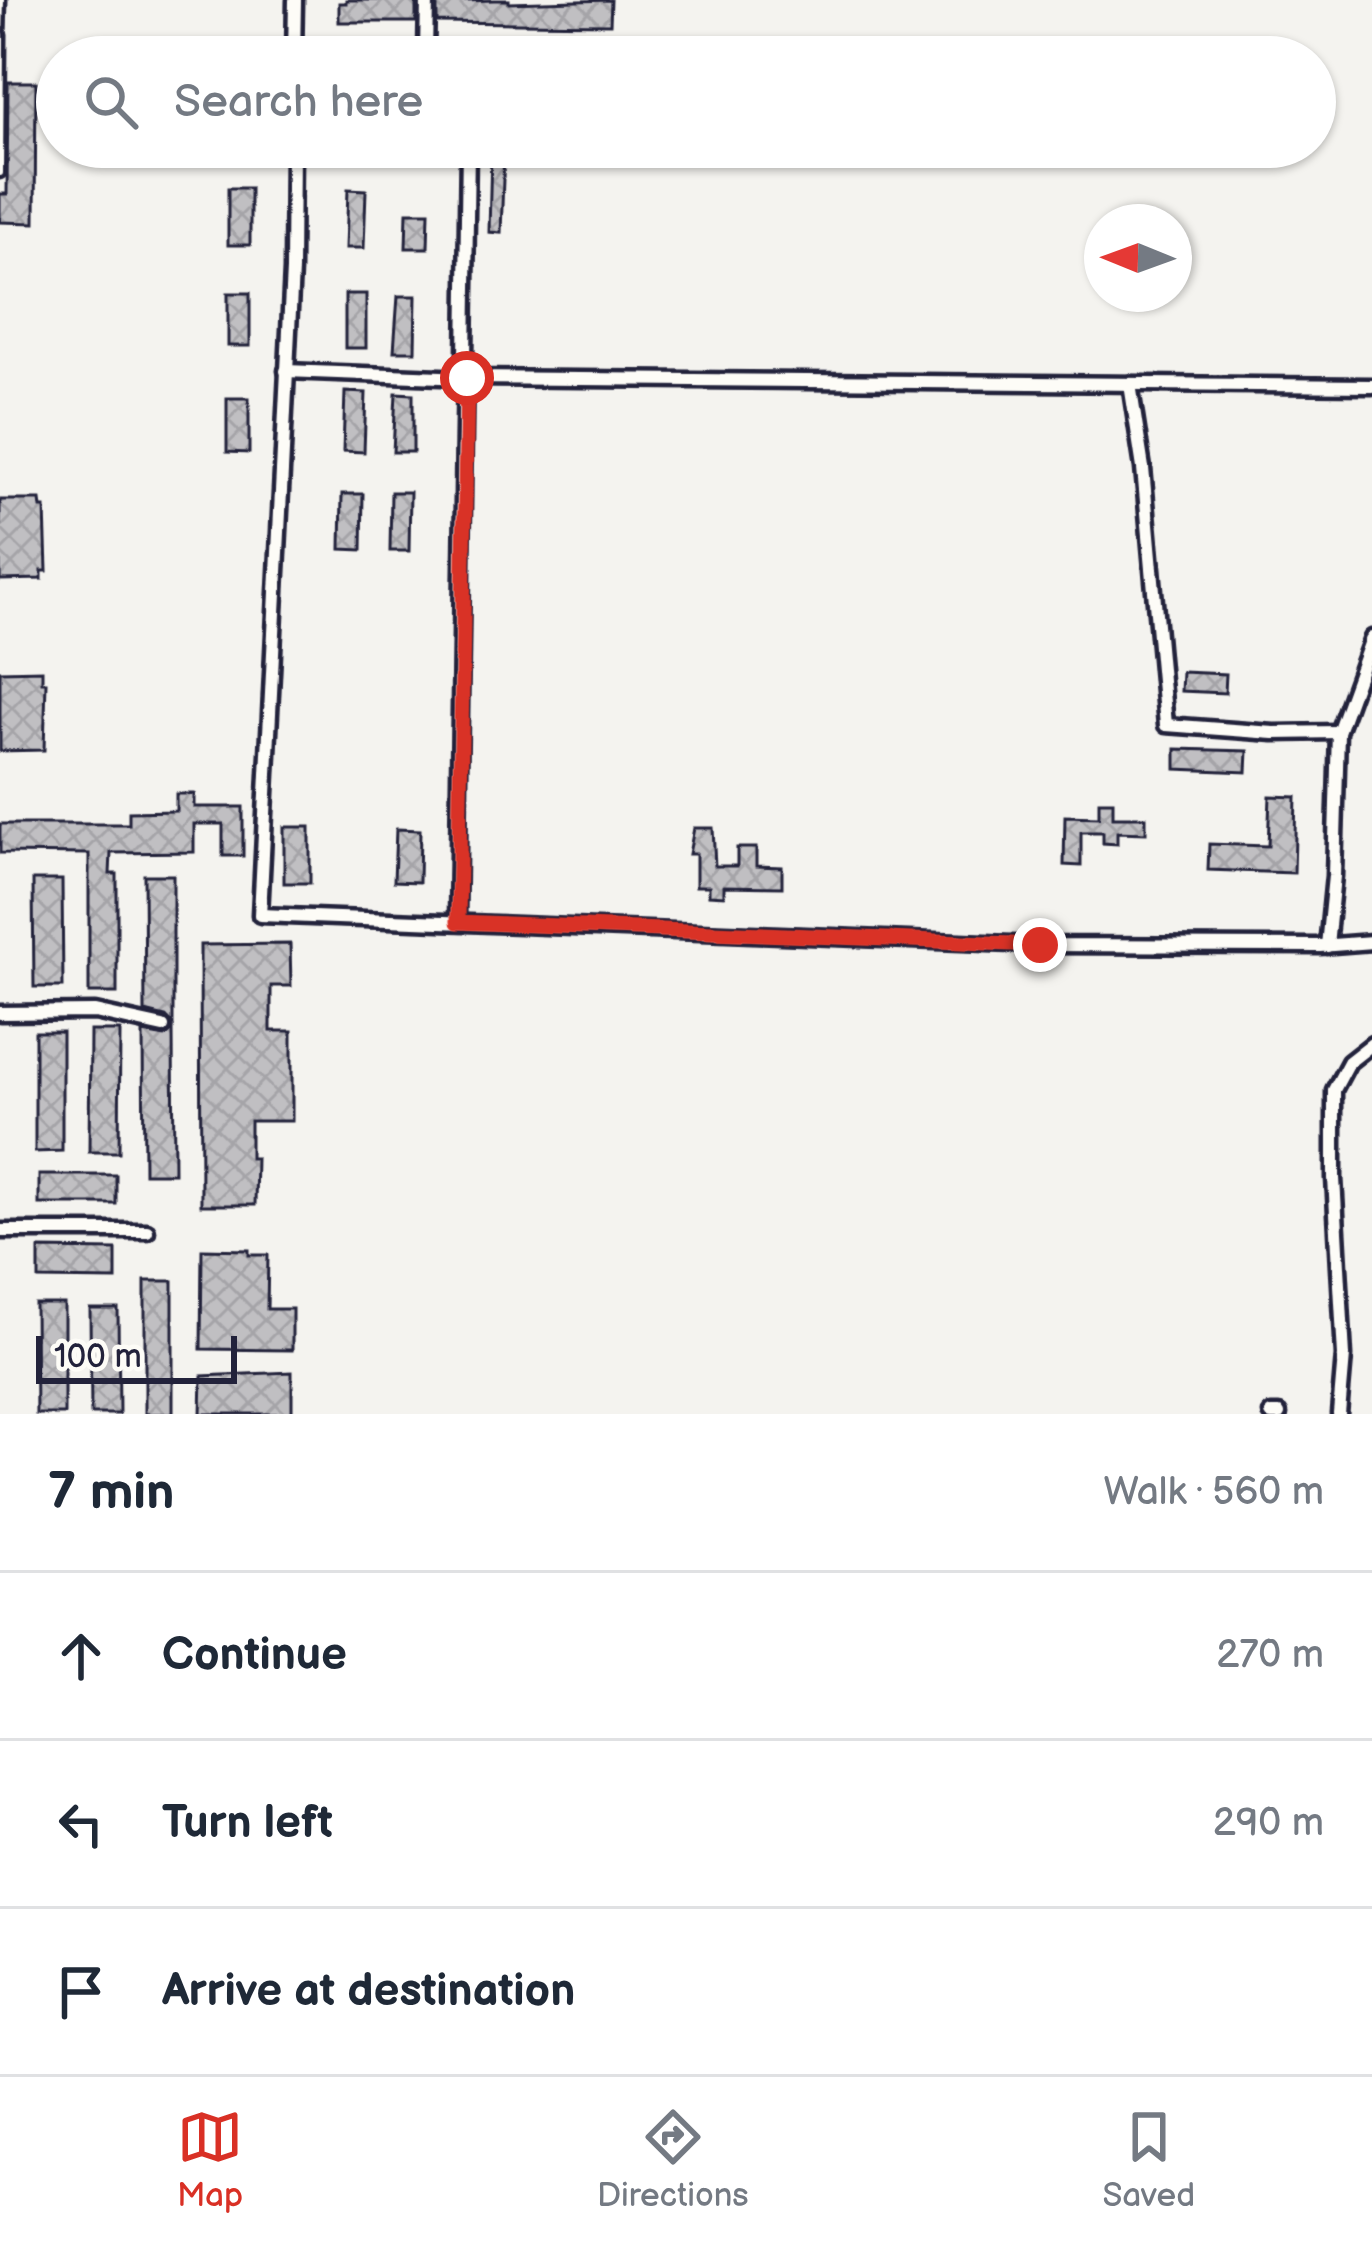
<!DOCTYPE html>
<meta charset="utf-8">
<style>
:root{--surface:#fff;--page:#f2f2f3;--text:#1f2937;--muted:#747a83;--line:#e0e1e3;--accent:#d93025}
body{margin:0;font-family:"Balsamiq Sans",sans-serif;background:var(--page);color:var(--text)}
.compass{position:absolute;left:1084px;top:204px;width:108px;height:108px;border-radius:50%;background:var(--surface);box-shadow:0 3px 9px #0004;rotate:271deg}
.scale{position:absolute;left:36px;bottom:30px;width:201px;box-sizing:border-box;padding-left:12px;border:6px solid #22223b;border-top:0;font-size:33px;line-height:42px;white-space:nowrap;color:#22223b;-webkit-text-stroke:9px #fdfcf7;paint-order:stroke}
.stop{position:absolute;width:36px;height:36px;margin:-27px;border:9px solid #d93025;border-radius:50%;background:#fff}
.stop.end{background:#d93025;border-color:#fff;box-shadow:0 3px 12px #0008}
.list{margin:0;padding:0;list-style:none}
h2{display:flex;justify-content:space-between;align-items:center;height:156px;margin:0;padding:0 48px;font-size:51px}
h2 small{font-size:39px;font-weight:400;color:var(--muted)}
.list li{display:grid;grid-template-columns:78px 1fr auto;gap:36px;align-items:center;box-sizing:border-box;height:168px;padding:0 48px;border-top:3px solid var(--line)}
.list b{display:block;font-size:45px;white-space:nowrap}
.list em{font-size:39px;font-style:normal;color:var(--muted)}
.icon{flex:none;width:66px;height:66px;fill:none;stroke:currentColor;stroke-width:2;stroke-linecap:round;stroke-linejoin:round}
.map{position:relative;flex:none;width:1372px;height:1414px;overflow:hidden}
.search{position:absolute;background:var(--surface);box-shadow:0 3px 9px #0004;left:36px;right:36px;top:36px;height:132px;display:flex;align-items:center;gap:30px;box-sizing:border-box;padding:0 42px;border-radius:66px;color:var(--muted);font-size:45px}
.sheet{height:660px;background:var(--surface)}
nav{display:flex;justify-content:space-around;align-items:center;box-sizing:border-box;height:168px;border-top:3px solid var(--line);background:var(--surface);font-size:33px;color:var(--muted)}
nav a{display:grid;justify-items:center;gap:6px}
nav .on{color:var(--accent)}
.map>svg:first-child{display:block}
</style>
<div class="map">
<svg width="1372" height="1414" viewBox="0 0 1372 1414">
<defs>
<pattern id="building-cross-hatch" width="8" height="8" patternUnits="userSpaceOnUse" patternTransform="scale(3)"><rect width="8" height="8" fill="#c0bfc2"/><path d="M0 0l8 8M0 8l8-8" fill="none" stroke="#a5a4a8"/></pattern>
</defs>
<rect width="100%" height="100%" fill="#f4f3ef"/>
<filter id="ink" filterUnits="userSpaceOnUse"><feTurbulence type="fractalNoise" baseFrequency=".00833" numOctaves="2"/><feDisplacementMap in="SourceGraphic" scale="24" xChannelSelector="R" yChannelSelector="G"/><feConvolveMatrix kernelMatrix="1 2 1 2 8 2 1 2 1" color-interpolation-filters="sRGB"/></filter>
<g filter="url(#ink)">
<g fill="url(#building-cross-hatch)" stroke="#22223b" stroke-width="3">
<polygon points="346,0 416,0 416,22 339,22 339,3 346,3"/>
<polygon points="494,0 509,0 509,3 611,0 610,24 437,22 437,2"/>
<polygon points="8,82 36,82 35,223 0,222 0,194 7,194"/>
<polygon points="491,152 504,152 501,233 489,232"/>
<rect x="228" y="188" width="22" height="57"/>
<polygon points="348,189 366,190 364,248 346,248"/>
<polygon points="407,212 429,212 428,248 406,248"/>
<rect x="228" y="293" width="22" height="53"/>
<rect x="345" y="294" width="21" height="54"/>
<polygon points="398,296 416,296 415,351 394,351"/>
<polygon points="345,392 366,393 364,452 343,451"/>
<polygon points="396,393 413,394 413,452 393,452"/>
<polygon points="227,398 249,398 249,453 227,452"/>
<polygon points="391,492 410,492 409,551 390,551"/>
<polygon points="342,494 363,494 362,550 341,549"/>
<polygon points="0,500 40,500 41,508 45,508 47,571 42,571 42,579 0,580"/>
<polygon points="42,670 42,682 46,682 44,750 0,751 0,671"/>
<polygon points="1182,672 1226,674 1225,693 1181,691"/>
<polygon points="1176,749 1248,751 1247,772 1176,769"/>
<polygon points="176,794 194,794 194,807 243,807 243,856 223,856 223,824 194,824 194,852 111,853 110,874 117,874 117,993 89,993 89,854 0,853 0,824 129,824 129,812 176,811"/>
<polygon points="1270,796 1296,797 1294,873 1208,870 1209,844 1268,846"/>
<polygon points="1099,801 1113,801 1113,817 1146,817 1146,833 1117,832 1117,844 1103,843 1103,832 1081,832 1081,866 1064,865 1065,816 1099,817"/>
<rect x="284" y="827" width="26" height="56"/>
<polygon points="694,828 713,828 715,866 737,866 737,848 756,848 756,866 782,867 782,887 724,886 724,896 709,895 709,886 696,886 696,854 689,854"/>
<polygon points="396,829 420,830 419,882 394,881"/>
<polygon points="144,875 173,875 173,1025 166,1017 145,1012"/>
<polygon points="33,880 62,880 63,987 34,987"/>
<polygon points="290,944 291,986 271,986 271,1031 292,1031 292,1121 250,1121 250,1158 256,1158 255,1205 201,1205 200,945"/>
<polygon points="173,1029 174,1173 144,1173 143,1033 165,1037"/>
<polygon points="90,1031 120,1031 119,1152 89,1152"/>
<polygon points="35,1032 62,1032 62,1151 35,1152"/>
<rect x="39" y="1175" width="77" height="29"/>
<polygon points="39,1249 116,1250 116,1280 39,1279"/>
<polygon points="202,1249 249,1250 249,1255 268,1255 267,1309 292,1309 292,1350 201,1349"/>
<rect x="145" y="1281" width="28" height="133"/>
<polygon points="35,1304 64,1304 64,1414 36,1414"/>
<polygon points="90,1309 118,1309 119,1414 91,1414"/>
<polygon points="292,1372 292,1414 201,1414 202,1376"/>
</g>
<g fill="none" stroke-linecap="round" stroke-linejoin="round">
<defs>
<g id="lane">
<polyline points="0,35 1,0"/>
<polyline points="0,173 1,35"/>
</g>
<g id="street">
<polyline points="294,48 426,53 450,57"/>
<polyline points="426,53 427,0"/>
<polyline points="294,57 295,0"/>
<polyline points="293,147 292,270 260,915 1039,945 1320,946 1372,942"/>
<polyline points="286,371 467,378 1372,386"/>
<polyline points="1130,384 1143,468 1166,725 1274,733 1338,732"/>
<polyline points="457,922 468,147"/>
<polyline points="1327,946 1334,876 1338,732 1372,638"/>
<polyline points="0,1013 95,1012 163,1027"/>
<polyline points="0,1231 147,1231"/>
<polyline points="1271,1414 1279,1414"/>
<polyline points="1339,1414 1344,1356 1334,1178 1334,1090 1349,1062 1372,1044"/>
</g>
</defs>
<use href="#lane" stroke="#22223b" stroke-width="15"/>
<use href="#street" stroke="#22223b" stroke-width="21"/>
<use href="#lane" stroke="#fdfcf7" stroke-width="6"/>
<use href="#street" stroke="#fdfcf7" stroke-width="12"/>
</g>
</g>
<g fill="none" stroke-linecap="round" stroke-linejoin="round" filter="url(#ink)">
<polyline stroke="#d93025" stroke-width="15" points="467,378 458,922 1040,945"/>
</g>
</svg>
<svg class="compass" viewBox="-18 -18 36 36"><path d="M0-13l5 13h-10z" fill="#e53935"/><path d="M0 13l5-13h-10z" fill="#747a83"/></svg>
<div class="scale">100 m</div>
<div class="stop" style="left:467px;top:378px"></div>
<div class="stop end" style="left:1040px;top:945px"></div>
<div class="search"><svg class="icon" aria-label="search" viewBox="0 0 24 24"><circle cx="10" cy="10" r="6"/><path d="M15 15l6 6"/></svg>Search here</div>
</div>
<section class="sheet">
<h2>7 min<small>Walk · 560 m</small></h2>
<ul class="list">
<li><svg class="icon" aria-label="ahead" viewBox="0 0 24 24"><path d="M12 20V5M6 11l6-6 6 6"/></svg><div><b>Continue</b></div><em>270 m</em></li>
<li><svg class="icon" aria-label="left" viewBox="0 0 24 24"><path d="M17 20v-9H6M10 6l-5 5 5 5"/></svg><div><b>Turn left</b></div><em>290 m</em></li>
<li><svg class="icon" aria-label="arrive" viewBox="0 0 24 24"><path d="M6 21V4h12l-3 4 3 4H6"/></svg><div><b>Arrive at destination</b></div></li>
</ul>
</section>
<nav>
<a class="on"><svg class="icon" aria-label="map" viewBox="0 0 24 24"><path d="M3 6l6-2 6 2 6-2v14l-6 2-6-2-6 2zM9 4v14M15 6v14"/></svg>Map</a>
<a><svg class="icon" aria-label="directions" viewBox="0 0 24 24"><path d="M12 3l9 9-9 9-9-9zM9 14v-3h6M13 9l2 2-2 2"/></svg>Directions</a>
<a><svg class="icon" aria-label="saved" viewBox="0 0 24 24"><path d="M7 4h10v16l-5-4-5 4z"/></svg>Saved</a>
</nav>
